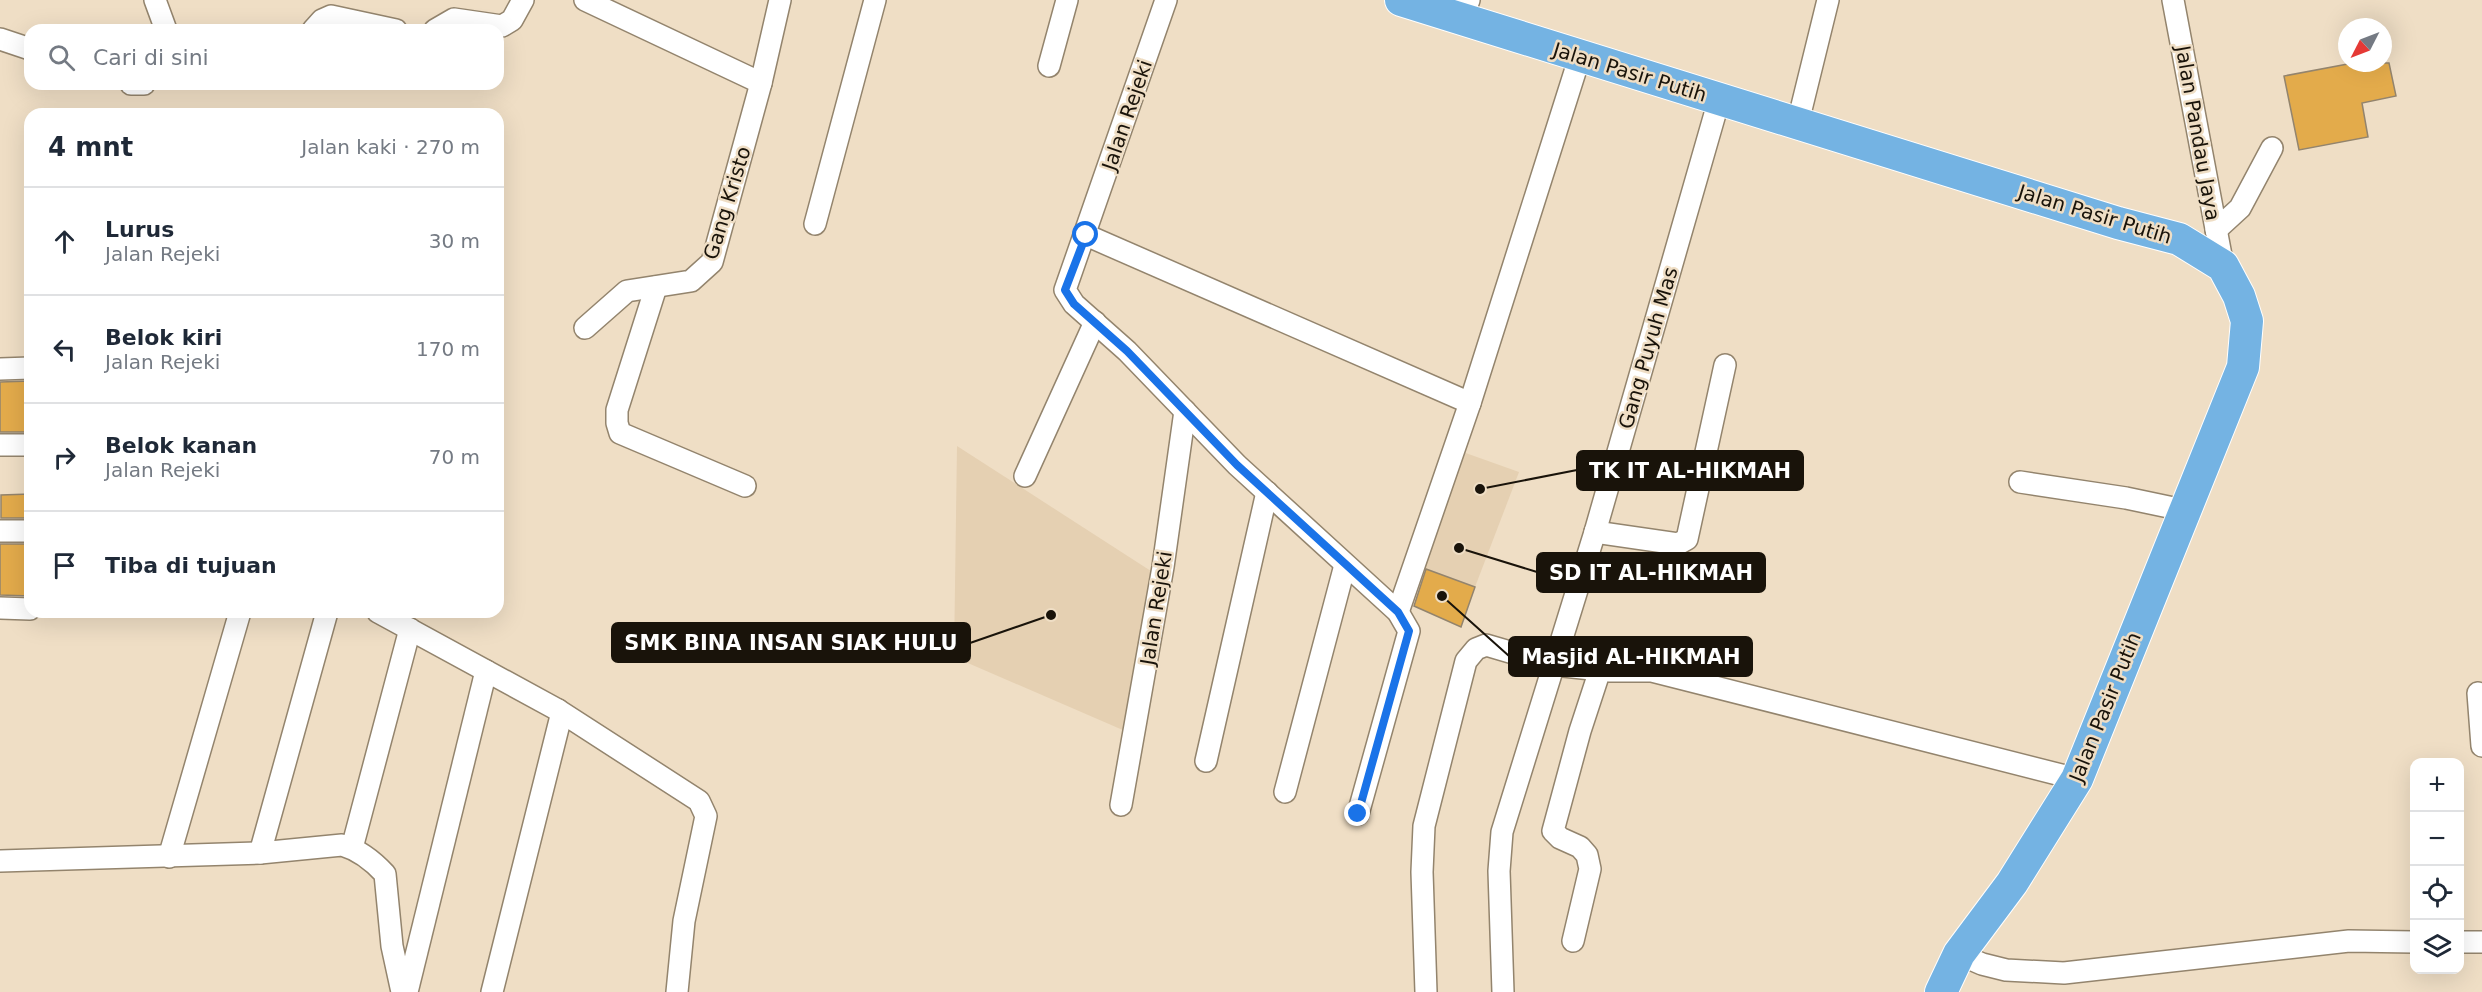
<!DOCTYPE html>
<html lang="id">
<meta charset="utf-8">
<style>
:root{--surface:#fff;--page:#f2f2f3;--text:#1f2937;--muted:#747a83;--line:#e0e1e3}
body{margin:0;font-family:"DejaVu Sans",sans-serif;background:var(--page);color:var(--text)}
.controls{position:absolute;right:18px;bottom:18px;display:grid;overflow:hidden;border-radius:12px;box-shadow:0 6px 24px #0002}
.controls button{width:54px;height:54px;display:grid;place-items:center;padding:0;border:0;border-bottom:2px solid var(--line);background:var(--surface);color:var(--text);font:30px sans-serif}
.compass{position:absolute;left:2338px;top:18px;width:54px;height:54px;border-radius:50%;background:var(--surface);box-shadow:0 6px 24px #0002;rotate:228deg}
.stop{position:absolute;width:18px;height:18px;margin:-14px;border:4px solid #1a73e8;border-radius:50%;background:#fff}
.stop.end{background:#1a73e8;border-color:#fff;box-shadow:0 2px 6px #0008}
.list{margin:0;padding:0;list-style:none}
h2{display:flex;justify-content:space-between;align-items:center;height:78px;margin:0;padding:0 24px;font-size:26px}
h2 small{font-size:20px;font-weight:400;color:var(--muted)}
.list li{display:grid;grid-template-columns:39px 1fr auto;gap:18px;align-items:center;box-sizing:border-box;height:108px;padding:0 24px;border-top:2px solid var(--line)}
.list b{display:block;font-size:22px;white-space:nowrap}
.list p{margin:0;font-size:20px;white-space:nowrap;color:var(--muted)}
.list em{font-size:20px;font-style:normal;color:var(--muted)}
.icon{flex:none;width:33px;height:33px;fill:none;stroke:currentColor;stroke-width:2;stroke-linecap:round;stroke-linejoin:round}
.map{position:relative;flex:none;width:2482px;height:992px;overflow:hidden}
.search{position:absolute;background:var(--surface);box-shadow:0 6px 24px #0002;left:24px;top:24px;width:480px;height:66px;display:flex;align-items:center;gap:15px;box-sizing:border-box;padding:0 21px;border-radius:18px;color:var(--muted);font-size:22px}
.panel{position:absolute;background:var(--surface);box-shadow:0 6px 24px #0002;left:24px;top:108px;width:480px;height:510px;border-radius:18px}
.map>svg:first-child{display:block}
</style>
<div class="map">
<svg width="2482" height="992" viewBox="0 0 2482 992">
<rect width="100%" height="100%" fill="#efdec5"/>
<g fill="#e5d0b2">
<polygon points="957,446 1154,573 1132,734 954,657"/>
<polygon points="1460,451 1519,472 1475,587 1422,568"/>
</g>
<g fill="#e3ab4b" stroke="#93846d" stroke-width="1.5">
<polygon points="2353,63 2389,63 2396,96 2362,103 2368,137 2299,150 2284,76"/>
<polygon points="30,381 30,432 0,432 0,382"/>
<polygon points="30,494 30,508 27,518 1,518 1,495"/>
<polygon points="0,544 30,544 30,596 0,595"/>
<polygon points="1426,569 1475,587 1461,627 1414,606"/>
</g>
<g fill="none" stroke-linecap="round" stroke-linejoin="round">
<defs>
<g id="minor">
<polyline points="155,0 166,30"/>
<polyline points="585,0 761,83"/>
<polyline points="1166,0 1065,290 1074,304 1127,351 1237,465 1398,612 1409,631 1358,814"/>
<polyline points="2173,0 2223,266"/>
<polyline points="1461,20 1469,0"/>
<polyline points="313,30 322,20 331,16 396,30"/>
<polyline points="435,30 454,19 502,26 512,20 523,0"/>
<polyline points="0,39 30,49"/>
<polyline points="1049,66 1067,0"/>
<polyline points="131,84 144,84"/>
<polyline points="1798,122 1828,0"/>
<polyline points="815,224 875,0"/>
<polyline points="2216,230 2240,208 2272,148"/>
<polyline points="1086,235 1470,403"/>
<polyline points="656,287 617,410 617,423 620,433 745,486"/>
<polyline points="585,328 627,291 691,281 712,262 761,83 780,0"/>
<polyline points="0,369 30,368"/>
<polyline points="0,445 30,445"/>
<polyline points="1025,476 1095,322"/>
<polyline points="2020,482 2126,498 2183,510"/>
<polyline points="0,531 30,531"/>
<polyline points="1595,532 1678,544 1687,539 1725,365"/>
<polyline points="0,608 30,609"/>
<polyline points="378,612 558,710 699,801 706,816 684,921 677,992"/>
<polyline points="1398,612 1470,403 1580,56"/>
<polyline points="2478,693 2482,746"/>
<polyline points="1206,761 1267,492"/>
<polyline points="1285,792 1345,565"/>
<polyline points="1121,805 1163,567 1185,411"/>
<polyline points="352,848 410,629"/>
<polyline points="260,853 327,612"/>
<polyline points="169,857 240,612"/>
<path d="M0 861 260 853 342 845C359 850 373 861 385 874L392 946 402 992"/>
<polyline points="1573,941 1590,869 1587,855 1580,847 1560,838 1553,831 1580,731 1600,670"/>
<polyline points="2460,942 2482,942"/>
<polyline points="1959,954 1982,964 2006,970 2064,973 2349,941 2414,942"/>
<polyline points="407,992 486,671"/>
<polyline points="492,992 561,716 558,710"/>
<polyline points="1426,992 1422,872 1424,826 1466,661 1476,649 1486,645 1554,665 1610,671 1652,671 2077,779"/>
<polyline points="1503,992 1499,871 1502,832 1595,532 1719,100"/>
</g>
<polyline id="highway" points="1401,0 2118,223 2179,239 2223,266 2239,296 2247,321 2243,367 2077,779 2012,883 1959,954 1941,992"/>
</defs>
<use href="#minor" stroke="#93846d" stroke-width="24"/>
<use href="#highway" stroke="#fff" stroke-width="34"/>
<use href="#minor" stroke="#fff" stroke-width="21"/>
<use href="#highway" stroke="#74b3e3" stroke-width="32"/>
</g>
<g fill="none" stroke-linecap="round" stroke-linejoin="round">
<polyline stroke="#1a73e8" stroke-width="8" points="1086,235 1065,290 1074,304 1127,351 1237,465 1398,612 1409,631 1358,814"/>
</g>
<g text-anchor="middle" stroke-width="5" stroke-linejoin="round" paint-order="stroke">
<g font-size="20" fill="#19130a" stroke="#efdec5">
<text transform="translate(1630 72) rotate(17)" y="7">Jalan Pasir Putih</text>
<text transform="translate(1127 115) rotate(-71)" y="7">Jalan Rejeki</text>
<text transform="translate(2198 133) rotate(80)" y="7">Jalan Pandau Jaya</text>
<text transform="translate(727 203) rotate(-73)" y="7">Gang Kristo</text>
<text transform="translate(2095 214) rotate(17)" y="7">Jalan Pasir Putih</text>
<text transform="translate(1648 348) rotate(-74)" y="7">Gang Puyuh Mas</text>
<text transform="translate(1156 608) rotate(-81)" y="7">Jalan Rejeki</text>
<text transform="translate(2105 707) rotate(-68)" y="7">Jalan Pasir Putih</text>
</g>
</g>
<path fill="none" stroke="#19130a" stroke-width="2" d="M1480 489L1577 470M1459 548L1537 572M1051 615L970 643M1442 596L1509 656"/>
<g fill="#19130a" stroke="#efdec5" stroke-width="2">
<circle cx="1480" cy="489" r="6"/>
<circle cx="1459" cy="548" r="6"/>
<circle cx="1051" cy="615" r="6"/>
<circle cx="1442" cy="596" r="6"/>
</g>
<g fill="#19130a" stroke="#19130a" stroke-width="2">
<rect x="1577" y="451" width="226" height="39" rx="6"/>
<rect x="1537" y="553" width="228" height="39" rx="6"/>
<rect x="612" y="623" width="358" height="39" rx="6"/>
<rect x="1509" y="637" width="243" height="39" rx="6"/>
</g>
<g font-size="21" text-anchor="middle" font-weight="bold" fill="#fff">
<text x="1690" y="478">TK IT AL-HIKMAH</text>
<text x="1651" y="580">SD IT AL-HIKMAH</text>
<text x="791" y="650">SMK BINA INSAN SIAK HULU</text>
<text x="1631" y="664">Masjid AL-HIKMAH</text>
</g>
</svg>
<div class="controls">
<button>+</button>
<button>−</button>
<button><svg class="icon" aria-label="locate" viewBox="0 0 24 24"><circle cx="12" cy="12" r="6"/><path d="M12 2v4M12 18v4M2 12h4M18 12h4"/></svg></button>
<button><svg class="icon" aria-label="layers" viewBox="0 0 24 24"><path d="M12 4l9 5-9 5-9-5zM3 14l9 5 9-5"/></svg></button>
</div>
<svg class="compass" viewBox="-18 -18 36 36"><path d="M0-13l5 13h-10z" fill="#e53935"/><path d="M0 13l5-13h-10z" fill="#747a83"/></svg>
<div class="stop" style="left:1086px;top:235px"></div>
<div class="stop end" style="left:1358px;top:814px"></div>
<div class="search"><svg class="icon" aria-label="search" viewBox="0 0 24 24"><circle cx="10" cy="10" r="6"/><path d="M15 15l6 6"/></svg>Cari di sini</div>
<section class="panel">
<h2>4 mnt<small>Jalan kaki · 270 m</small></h2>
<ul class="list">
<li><svg class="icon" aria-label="ahead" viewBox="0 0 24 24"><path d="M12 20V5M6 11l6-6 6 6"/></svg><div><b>Lurus</b><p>Jalan Rejeki</p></div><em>30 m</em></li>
<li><svg class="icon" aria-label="left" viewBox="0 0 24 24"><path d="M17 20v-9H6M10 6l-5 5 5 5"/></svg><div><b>Belok kiri</b><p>Jalan Rejeki</p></div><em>170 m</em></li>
<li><svg class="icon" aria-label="right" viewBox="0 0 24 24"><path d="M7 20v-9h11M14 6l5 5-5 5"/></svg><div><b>Belok kanan</b><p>Jalan Rejeki</p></div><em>70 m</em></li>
<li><svg class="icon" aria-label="arrive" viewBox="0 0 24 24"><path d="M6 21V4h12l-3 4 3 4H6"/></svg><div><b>Tiba di tujuan</b></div></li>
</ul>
</section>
</div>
